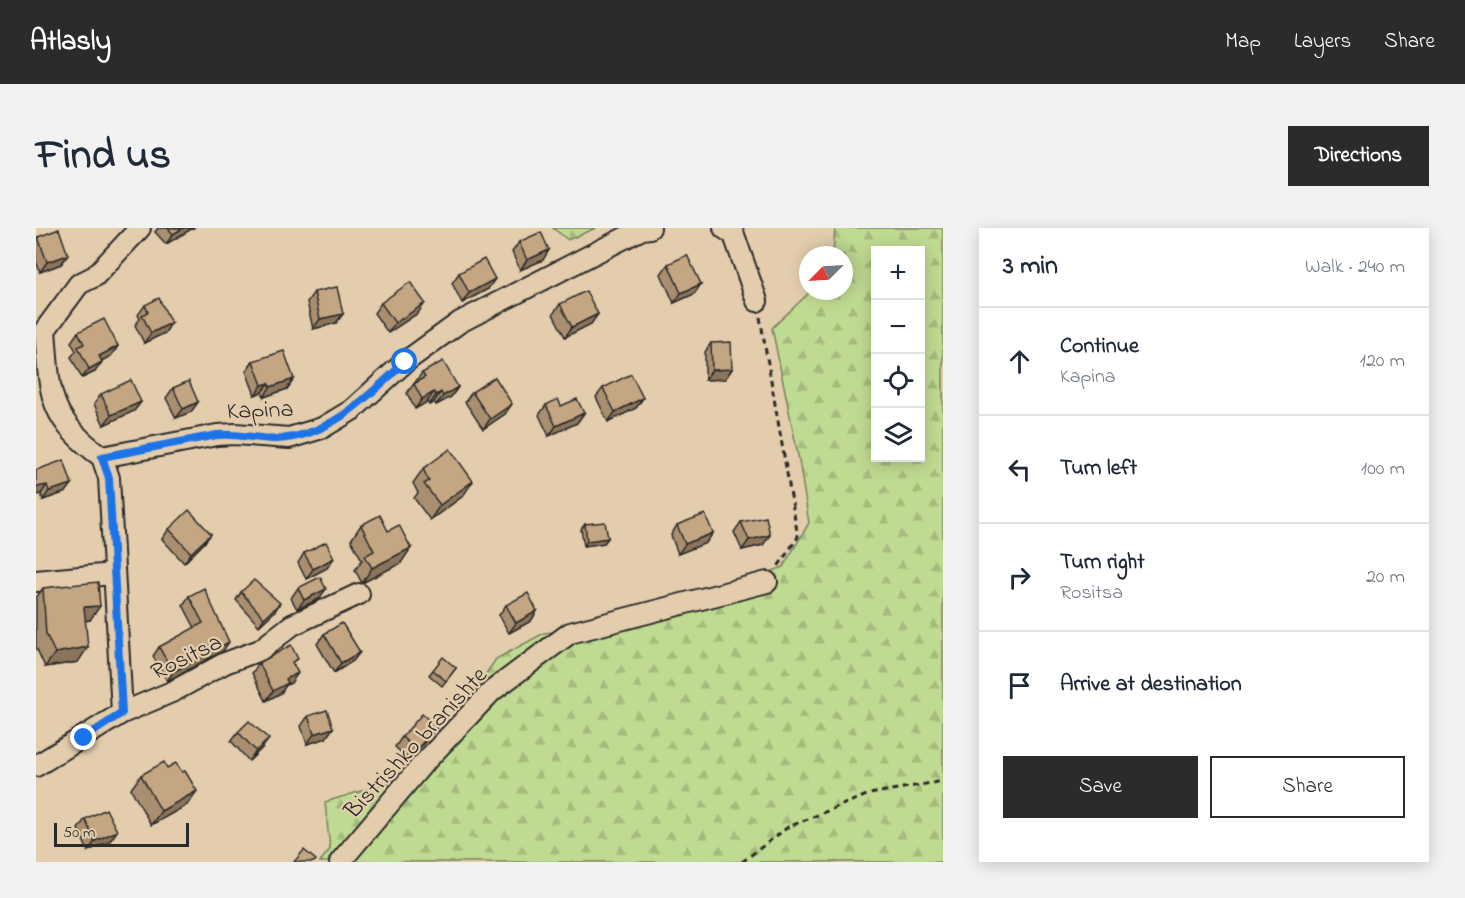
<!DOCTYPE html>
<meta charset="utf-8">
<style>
:root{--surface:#fff;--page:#f2f2f3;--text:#1f2937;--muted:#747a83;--line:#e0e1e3;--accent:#2b2b2b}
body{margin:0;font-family:"Indie Flower",sans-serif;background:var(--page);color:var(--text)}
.controls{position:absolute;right:18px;top:18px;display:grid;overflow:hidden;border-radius:0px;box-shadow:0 3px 15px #0003}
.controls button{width:54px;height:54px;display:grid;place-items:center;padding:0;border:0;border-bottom:2px solid var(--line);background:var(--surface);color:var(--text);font:30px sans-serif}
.compass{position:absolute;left:763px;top:18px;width:54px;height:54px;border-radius:50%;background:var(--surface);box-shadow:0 3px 15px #0003;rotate:246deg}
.scale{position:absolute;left:18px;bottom:15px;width:135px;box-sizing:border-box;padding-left:6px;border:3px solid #2b2b2b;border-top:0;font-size:16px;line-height:21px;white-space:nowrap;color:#2b2b2b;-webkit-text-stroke:4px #e3cdad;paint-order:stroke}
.stop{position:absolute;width:18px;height:18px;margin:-14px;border:4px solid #1a73e8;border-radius:50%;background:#fff}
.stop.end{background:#1a73e8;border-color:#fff;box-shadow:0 2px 6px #0008}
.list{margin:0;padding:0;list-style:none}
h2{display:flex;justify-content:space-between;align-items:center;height:78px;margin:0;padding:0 24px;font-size:26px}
h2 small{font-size:20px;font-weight:400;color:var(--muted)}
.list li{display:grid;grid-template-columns:39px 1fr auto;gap:18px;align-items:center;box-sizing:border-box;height:108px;padding:0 24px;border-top:2px solid var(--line)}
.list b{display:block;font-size:22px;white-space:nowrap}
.list p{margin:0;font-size:20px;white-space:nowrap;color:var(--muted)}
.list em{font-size:20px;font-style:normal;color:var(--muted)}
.actions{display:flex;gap:12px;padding:18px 24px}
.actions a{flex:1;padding:14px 0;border:2px solid var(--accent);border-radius:0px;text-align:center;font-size:21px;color:var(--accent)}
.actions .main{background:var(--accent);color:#fff}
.icon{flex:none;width:33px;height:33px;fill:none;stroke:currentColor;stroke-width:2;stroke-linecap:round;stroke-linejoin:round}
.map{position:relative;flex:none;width:907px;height:634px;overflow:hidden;border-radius:0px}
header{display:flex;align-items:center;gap:36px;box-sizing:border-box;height:84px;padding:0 30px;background:var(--accent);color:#fff}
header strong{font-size:28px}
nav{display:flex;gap:33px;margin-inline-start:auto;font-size:21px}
.intro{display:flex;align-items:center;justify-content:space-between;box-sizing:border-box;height:144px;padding:0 36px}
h1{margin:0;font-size:42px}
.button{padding:15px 27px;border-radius:0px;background:var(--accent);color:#fff;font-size:21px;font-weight:700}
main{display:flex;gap:36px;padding:0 36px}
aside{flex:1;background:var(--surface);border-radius:0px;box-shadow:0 3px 15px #0003}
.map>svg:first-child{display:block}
</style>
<header>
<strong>Atlasly</strong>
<nav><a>Map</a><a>Layers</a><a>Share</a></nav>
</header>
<div class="intro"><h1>Find us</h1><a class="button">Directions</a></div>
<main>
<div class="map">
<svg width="907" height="634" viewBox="0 0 907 634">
<defs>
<pattern id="forest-firs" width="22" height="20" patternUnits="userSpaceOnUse" patternTransform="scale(1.5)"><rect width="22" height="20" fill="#bfda91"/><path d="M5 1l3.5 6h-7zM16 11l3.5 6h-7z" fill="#a4bb7d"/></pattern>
</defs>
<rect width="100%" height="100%" fill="#e3cdad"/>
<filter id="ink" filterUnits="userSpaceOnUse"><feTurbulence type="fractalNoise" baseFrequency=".0167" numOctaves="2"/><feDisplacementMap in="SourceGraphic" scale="12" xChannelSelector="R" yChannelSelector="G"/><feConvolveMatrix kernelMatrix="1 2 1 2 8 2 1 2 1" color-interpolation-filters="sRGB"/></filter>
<g filter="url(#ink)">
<g fill="url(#forest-firs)" stroke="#75825e" stroke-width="1.5" fill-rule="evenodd">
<polygon points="517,0 560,0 532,12"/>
<path d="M799 0H907V634H284L294 621 289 574 371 549 428 478 460 431 508 405 599 396 747 339 773 295 763 232 736 100 775 63H808V27H797ZM840 22H884V230H840Z"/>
</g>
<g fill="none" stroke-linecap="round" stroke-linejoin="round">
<defs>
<g id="minor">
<path d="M104 0 59 48 43 56 9 102C14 166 11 189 66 229L181 207 199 206 253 210 286 200 316 182 369 134 424 94 606 1 614 0"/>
<polyline points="688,0 698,7 721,73"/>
<polyline points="66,229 73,250 86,485"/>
<polyline points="0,353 77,346"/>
<polyline points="0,538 86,485 138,463 189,435 224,422 256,397 323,366"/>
<polyline points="304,634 385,538 456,463 534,405 731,354"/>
</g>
</defs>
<use href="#minor" stroke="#2b2b2b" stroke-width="24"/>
<g stroke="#2b2b2b" stroke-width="3" stroke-dasharray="6 4.5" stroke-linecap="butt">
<polyline points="724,89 762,309 741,340"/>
<polyline points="706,634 752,599 833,566 907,553"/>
</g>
<use href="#minor" stroke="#e3cdad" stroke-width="20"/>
</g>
<g fill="#a98f70" stroke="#2b2b2b" stroke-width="1.5">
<polygon points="122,0 157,0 130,16 119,4"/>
<polygon points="2,9 32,27 25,36 4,44 0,33 0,11"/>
<polygon points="483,14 507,32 484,42 476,24"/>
<polygon points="632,36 665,56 658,66 638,75 625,46"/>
<polygon points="423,45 452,61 426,75 416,55"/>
<polygon points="278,64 307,86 300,95 277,101 271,74"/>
<polygon points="345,75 382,85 352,105 338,85"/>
<polygon points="524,76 562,86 555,96 529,109 517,86"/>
<polygon points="109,77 135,95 129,105 108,115 99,97 104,91 102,87"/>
<polygon points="42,104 82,118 75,128 65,133 59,144 46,150 35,129 40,123 35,114"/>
<polygon points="675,115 696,141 689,151 669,152 669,124"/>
<polygon points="217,133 258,151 251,161 228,169 226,164 219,167 210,143"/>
<polygon points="386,145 422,159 415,169 400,177 398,174 393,177 391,174 379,181 371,165"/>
<polygon points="137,160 162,174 155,184 140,190 130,170"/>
<polygon points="567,160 607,170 600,180 572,194 560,169"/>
<polygon points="436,164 469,186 447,201 429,174"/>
<polygon points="65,166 105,174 98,183 68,197 58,176"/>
<polygon points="510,177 548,185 541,195 513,208 503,187"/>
<polygon points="387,241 427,268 394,292 378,270 382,265 377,255"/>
<polygon points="0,242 30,264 7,272 5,266 0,267"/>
<polygon points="705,294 727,317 706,322 698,304"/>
<polygon points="549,296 572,310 568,315 548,318 545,301"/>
<polygon points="325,297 365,335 326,355 319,342 326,332 315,312"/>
<polygon points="641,297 677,305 670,315 642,326 635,307"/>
<polygon points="133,301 175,306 168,315 148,335 126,311"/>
<polygon points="268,325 291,340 270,351 262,335"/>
<polygon points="7,360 54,392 49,393 42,434 9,439 0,419 0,370"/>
<polygon points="262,360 283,371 261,381 255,370"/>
<polygon points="205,364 239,383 223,398 200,372"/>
<polygon points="153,368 187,423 131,453 117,428 123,419 159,400 147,377"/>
<polygon points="470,377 501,383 495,393 473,405 463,387"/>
<polygon points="288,406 324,424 317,433 298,445 281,416"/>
<polygon points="223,435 258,437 255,455 250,457 245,465 230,473 216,445"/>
<polygon points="420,440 406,458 393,447 397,442"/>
<polygon points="272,488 290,510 271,516 265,498"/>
<polygon points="401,499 394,508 373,532 359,519 366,509"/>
<polygon points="202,504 226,520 213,533 195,513"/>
<polygon points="131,540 151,577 115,597 95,561 105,547"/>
<polygon points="49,591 81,603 74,613 52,623 42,601"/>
</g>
<g fill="#8a745b" stroke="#2b2b2b" stroke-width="1.5">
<polygon points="147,0 157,0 130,16 137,6"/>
<polygon points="513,22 507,32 484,42 491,32"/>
<polygon points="32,27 25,36 4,44 11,34"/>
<polygon points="459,51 452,61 426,75 433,65"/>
<polygon points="665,56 658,66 638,75 645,65"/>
<polygon points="389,75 382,85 352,105 359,95"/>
<polygon points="307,86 300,95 277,101 284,91"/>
<polygon points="562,86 555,96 529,109 536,99"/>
<polygon points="135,95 129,105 108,115 115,105"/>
<polygon points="82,118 75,128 56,138 63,128"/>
<polygon points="66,134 59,144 46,150 53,141"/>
<polygon points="696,141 689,151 669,152 676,142"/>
<polygon points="258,151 251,161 228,169 234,159"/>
<polygon points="233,155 226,164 219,167 226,157"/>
<polygon points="422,159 415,169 400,177 407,168"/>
<polygon points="398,164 391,174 379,181 386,171"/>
<polygon points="405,164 398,174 393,177 400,167"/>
<polygon points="607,170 600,180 572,194 579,184"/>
<polygon points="105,174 98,183 68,197 75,187"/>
<polygon points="162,174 155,184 140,190 147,181"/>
<polygon points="476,176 469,186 447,201 454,191"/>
<polygon points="548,185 541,195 513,208 520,198"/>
<polygon points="437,253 427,268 394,292 404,277"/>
<polygon points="36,256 30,264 7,272 13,263"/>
<polygon points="11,257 5,266 0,267 0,259"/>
<polygon points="677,305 670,315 642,326 649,316"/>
<polygon points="175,306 168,315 148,335 155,325"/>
<polygon points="734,307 727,317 706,322 713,312"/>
<polygon points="572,310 568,315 548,318 551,313"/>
<polygon points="375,320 365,335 326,355 336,340"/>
<polygon points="298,330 291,340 270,351 277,341"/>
<polygon points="290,361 283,371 261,381 268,372"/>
<polygon points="244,375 239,383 223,398 228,390"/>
<polygon points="64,378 54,392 37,394 48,379"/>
<polygon points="501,383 495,393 473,405 480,395"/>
<polygon points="193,414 187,423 131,453 137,444"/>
<polygon points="52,419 42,434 9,439 19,425"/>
<polygon points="324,424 317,433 298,445 305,435"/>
<polygon points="262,445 255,455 250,457 245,465 230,473 237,463 250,451"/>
<polygon points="401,499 394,508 373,532 380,522"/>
<polygon points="297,500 290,510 271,516 278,506"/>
<polygon points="233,511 226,520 213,533 220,523"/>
<polygon points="161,563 151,577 115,597 125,583"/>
<polygon points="81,603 74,613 52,623 59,613"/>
</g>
<g fill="#c5a682" stroke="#2b2b2b" stroke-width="1.5">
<polygon points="132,0 147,0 137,6"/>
<polygon points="23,1 32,27 11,34 2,9"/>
<polygon points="505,4 513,22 491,32 483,14"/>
<polygon points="651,27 665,56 645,65 632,36"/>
<polygon points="448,31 459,51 433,65 423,45"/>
<polygon points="374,54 389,75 359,95 345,75"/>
<polygon points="301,59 307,86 284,91 278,64"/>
<polygon points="550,63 562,86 536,99 524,76"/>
<polygon points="123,70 135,95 115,105 106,87 112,84 109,77"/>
<polygon points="68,91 82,118 63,128 66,134 53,141 42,119 48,116 42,104"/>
<polygon points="695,114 696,141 676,142 675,115"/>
<polygon points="248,123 258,151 234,159 233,155 226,157 217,133"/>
<polygon points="407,133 422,159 407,168 405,164 400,167 398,164 386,171 378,156 389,149 386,145"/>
<polygon points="595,146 607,170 579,184 567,160"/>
<polygon points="459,149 476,176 454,191 436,164"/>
<polygon points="95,152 105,174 75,187 65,166"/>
<polygon points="153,153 162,174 147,181 137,160"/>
<polygon points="522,171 525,178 541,171 548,185 520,198 510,177"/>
<polygon points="414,221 437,253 404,277 388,256 393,253 387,241"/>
<polygon points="28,232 36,256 13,263 11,257 0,259 0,242"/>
<polygon points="153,282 175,306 155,325 133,301"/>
<polygon points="669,286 677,305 649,316 641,297"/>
<polygon points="344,287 352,303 363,297 375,320 336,340 329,328 338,323 325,297"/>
<polygon points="730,289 734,307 713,312 705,294"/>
<polygon points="569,294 572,310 551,313 549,296"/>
<polygon points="290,314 298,330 277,341 268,325"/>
<polygon points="284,349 290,361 268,372 262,360"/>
<polygon points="218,352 244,375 228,390 205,364"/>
<polygon points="62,354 64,378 48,379 52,419 19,425 10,406 7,360"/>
<polygon points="168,360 193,414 137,444 123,419 167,395 153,368"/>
<polygon points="492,365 501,383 480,395 470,377"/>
<polygon points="306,395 324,424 305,435 288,406"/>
<polygon points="255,417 262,431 256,434 262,445 250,451 252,455 237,463 223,435"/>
<polygon points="407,429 420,440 410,453 397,442"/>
<polygon points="291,482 297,500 278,506 272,488"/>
<polygon points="386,486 401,499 380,522 366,509"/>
<polygon points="213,493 233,511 220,523 202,504"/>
<polygon points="128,534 131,540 140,535 146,544 149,543 161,563 125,583 105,547"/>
<polygon points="70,581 81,603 59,613 49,591"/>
<polygon points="268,622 280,632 278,634 258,634"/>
</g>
</g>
<g fill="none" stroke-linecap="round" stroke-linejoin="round" filter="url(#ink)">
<path stroke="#1a73e8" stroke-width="8" d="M48 510 86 485 73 250 66 229 181 207C201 205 220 211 241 211 294 209 332 168 369 134"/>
</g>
<g text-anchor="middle" stroke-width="4.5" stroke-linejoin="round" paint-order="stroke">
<g font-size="24" fill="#2b2b2b" stroke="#e3cdad">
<text transform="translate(224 181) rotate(-2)" y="8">Kapina</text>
<text transform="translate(150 428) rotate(-26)" y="8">Rositsa</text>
<text transform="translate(379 514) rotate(-47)" y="8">Bistrishko branishte</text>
</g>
</g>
</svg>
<div class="controls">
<button>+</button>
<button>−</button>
<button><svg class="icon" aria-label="locate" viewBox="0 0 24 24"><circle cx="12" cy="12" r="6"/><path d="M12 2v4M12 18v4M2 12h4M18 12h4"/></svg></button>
<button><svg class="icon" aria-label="layers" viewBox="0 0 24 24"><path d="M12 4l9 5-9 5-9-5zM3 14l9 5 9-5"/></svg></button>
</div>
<svg class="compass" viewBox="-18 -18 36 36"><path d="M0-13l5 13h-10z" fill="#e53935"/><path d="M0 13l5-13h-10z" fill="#747a83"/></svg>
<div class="scale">50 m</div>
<div class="stop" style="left:369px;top:134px"></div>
<div class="stop end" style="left:48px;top:510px"></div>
</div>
<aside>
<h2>3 min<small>Walk · 240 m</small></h2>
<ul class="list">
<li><svg class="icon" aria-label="ahead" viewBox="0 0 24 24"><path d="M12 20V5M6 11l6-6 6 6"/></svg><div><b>Continue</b><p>Kapina</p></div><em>120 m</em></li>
<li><svg class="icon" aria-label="left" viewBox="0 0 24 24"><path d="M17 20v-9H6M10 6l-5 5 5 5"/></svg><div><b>Turn left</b></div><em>100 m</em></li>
<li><svg class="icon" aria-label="right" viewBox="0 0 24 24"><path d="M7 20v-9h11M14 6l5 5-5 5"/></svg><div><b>Turn right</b><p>Rositsa</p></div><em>20 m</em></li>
<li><svg class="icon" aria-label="arrive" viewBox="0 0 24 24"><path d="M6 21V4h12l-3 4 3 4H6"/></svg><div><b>Arrive at destination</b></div></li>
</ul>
<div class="actions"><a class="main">Save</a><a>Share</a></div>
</aside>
</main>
